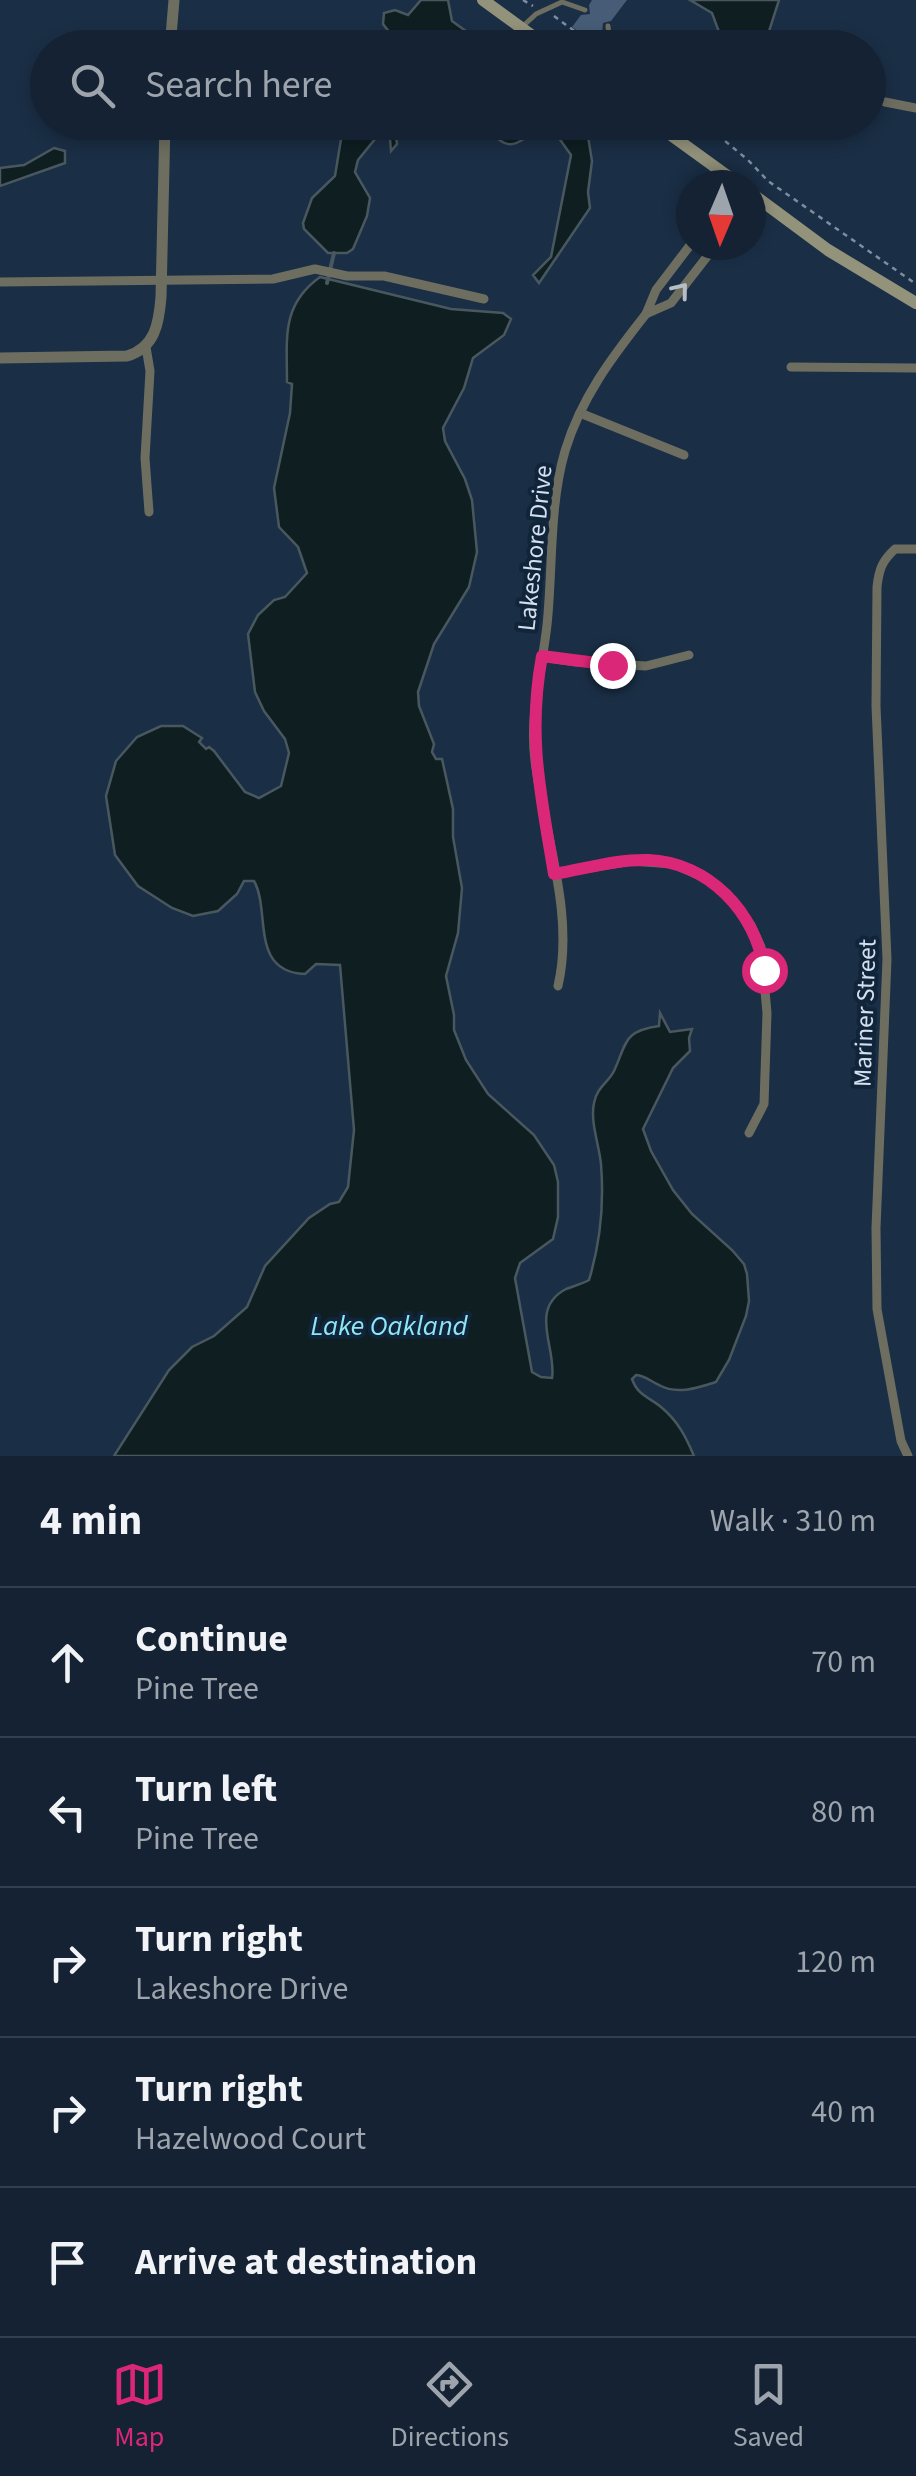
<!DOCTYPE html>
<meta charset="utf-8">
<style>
:root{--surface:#142234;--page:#212f40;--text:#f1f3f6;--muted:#9da4ac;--line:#333f4f;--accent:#db2777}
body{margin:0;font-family:"Source Sans 3",sans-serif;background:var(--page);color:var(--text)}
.compass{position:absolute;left:676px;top:170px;width:90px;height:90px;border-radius:50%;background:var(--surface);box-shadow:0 5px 15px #0003;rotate:182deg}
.stop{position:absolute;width:30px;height:30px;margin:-22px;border:8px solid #db2777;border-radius:50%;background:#fff}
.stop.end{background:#db2777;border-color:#fff;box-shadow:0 2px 10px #0008}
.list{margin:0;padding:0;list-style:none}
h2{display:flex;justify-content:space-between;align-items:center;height:130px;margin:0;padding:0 40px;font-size:42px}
h2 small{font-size:32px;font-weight:400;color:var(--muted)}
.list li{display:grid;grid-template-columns:65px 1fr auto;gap:30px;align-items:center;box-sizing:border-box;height:150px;padding:0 40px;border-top:2px solid var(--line)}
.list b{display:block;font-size:38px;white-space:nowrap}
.list p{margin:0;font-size:32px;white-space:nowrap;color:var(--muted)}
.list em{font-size:32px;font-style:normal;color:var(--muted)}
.icon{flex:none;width:55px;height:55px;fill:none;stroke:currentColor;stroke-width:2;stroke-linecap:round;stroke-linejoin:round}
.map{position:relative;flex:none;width:916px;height:1456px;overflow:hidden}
.search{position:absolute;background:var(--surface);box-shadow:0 5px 15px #0003;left:30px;right:30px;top:30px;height:110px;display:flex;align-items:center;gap:25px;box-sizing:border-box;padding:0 35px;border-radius:55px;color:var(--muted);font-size:38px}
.sheet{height:880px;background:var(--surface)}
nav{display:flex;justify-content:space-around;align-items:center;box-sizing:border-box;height:140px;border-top:2px solid var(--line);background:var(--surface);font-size:28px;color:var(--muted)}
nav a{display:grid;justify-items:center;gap:5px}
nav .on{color:var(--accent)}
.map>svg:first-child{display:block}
</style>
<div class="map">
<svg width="916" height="1456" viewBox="0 0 916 1456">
<rect width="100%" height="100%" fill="#1a2e45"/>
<g fill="#0e1e21" stroke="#49585f" stroke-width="2.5">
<polygon points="421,0 448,0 452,21 488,47 453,47 427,40 420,47 390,47 390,33 383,24 384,13 395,10 408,15"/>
<polygon points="690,0 779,0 764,47 725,48 712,13"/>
<polygon points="359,122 389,123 395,129 397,144 391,151 390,139 380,133 358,160 355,172 370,198 367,216 353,249 347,253 328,253 304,229 303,223 312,198 335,176 342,133"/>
<path d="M586 122 599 127 607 126 603 132 587 130 592 161 588 192 590 208 539 283 533 275 551 257 571 155 551 127C517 134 515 164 483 123Z"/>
<polygon points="54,148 65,151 65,163 0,186 0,168 24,165"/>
<path d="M320 277 451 309 503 313 511 319 504 335 473 358 464 388 443 428 445 441 465 479 472 500 477 552 469 587 434 644 418 692 419 706 434 744 432 752 436 759H442L453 809V837L462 888 458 933 446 976 454 1015V1030L466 1060 488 1094 534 1135 554 1165 558 1182V1217L553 1239 520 1263 515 1278 532 1372 541 1377 552 1378C557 1349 528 1309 566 1289 574 1286 582 1284 589 1280 600 1244 604 1202 601 1164 599 1144 590 1122 594 1103 597 1087 608 1083 614 1071 627 1043 623 1031 659 1026L660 1013 670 1032 692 1029 689 1038 690 1051 673 1068 643 1129 651 1151 673 1190 692 1214 732 1250 744 1264 747 1274 749 1301 746 1316 729 1360 716 1382C697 1388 677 1395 659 1385 650 1381 646 1376 636 1375L632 1379C638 1396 649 1397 661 1407 678 1421 686 1437 694 1456H114L169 1370 192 1347 214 1336 247 1307 265 1266 309 1218 330 1204 339 1202 348 1187 354 1130 340 965 316 964 305 974C249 972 271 910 254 881H244L237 894 218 911 193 916 172 908 138 886 115 855 106 796 116 761 137 737 161 726H183L202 738 199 742 206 749 209 747 214 751 245 792 259 798 281 786 289 753 285 739 264 711 255 692 248 634 258 615 274 600 285 597 307 573 298 547 279 527 274 488 290 413 292 384 287 382C287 338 281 305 320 277Z"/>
</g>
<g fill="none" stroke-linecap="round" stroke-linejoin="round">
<polyline stroke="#49585f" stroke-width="4" points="327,283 334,253"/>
</g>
<polygon fill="#475d77" points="592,0 627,0 611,21 603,23 602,33 595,43 572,27 581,15 590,14 589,5"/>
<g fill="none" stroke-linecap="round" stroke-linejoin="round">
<g stroke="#7e8da0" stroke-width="2.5" stroke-dasharray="5 5" stroke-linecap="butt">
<polyline points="523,0 533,6"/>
<polyline points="554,16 592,44"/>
<polyline points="702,122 748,160 768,181 916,284"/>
</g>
<g stroke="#6e6e60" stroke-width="5">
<polyline points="522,27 536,14 562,2 585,10"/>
<polyline points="602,48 609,36 608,26"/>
</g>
<g stroke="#6e6e60" stroke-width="9">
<polyline points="885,102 916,108"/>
<polyline points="691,244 656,290 646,314 671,303 716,245"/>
<polyline points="0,282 273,279 315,269 347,276 384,276 484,299"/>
<polyline points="146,347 150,371 145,458 149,512"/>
<polyline points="791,367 916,368"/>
<polyline points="580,413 684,455"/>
<polyline points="542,657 576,662 646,666 689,655"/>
<polyline points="554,874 631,861 673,864 709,880 727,894 751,925 761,947 767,1013 764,1104 749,1133"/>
<path d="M558 986C575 914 544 833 535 761 529 714 542 670 547 625 553 568 549 506 565 451 581 398 612 357 646 314"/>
<path d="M908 1456 901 1441 877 1309 876 1228 887 959 876 706 877 587C879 569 882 561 895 549H916"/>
</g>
<g stroke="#6e6e60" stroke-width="11">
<polyline points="170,48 174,0"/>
<path d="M0 358 127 356C155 348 159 323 161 297L165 122"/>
</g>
<g stroke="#93937c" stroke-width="12">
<polyline points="483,0 549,48"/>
<polyline points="653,122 740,185"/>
<polyline points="751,193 828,250 916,303"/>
</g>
</g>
<defs><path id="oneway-chevron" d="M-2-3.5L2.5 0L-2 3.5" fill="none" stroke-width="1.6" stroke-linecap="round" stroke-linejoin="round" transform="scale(2.5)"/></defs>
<use stroke="#b5bec4" href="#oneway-chevron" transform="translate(681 290) rotate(-51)"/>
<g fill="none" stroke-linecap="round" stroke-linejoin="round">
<path stroke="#db2777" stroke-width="12" d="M612 665 542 656C527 737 541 795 554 874 585 869 617 859 648 860 708 862 756 912 764 970"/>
</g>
<g text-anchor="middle" stroke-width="8" stroke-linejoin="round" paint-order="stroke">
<g font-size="25" fill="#d4e0ef" stroke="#10243a">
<text transform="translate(534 548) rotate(-84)" y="9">Lakeshore Drive</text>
<text transform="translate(864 1013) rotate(-88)" y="9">Mariner Street</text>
</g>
<g font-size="28" font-style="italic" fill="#8ee6f6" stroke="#10243a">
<text x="389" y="1335">Lake Oakland</text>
</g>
</g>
</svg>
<svg class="compass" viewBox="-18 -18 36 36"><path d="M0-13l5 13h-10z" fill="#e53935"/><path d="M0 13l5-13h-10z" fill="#9da4ac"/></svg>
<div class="stop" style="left:764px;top:970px"></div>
<div class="stop end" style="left:612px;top:665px"></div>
<div class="search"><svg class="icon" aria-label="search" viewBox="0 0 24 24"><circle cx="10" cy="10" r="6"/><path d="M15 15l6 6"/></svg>Search here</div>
</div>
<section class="sheet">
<h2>4 min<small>Walk · 310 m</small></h2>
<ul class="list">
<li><svg class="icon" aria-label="ahead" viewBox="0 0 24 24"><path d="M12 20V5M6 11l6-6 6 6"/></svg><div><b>Continue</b><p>Pine Tree</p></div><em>70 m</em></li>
<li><svg class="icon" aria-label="left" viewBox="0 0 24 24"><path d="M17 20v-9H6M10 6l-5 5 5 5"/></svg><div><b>Turn left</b><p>Pine Tree</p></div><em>80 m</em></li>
<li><svg class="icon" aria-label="right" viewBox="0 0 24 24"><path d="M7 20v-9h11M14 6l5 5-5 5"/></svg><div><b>Turn right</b><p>Lakeshore Drive</p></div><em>120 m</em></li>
<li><svg class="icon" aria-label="right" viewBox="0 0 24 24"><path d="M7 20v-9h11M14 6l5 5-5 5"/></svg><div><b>Turn right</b><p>Hazelwood Court</p></div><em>40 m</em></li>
<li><svg class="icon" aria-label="arrive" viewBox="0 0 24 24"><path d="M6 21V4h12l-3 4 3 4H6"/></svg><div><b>Arrive at destination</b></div></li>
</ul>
</section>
<nav>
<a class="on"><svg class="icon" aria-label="map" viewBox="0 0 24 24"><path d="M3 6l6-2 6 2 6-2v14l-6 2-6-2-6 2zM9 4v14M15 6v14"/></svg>Map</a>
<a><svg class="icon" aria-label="directions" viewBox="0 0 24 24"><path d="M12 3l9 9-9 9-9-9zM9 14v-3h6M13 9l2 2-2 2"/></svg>Directions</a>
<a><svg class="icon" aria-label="saved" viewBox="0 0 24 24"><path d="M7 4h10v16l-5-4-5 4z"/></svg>Saved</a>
</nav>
